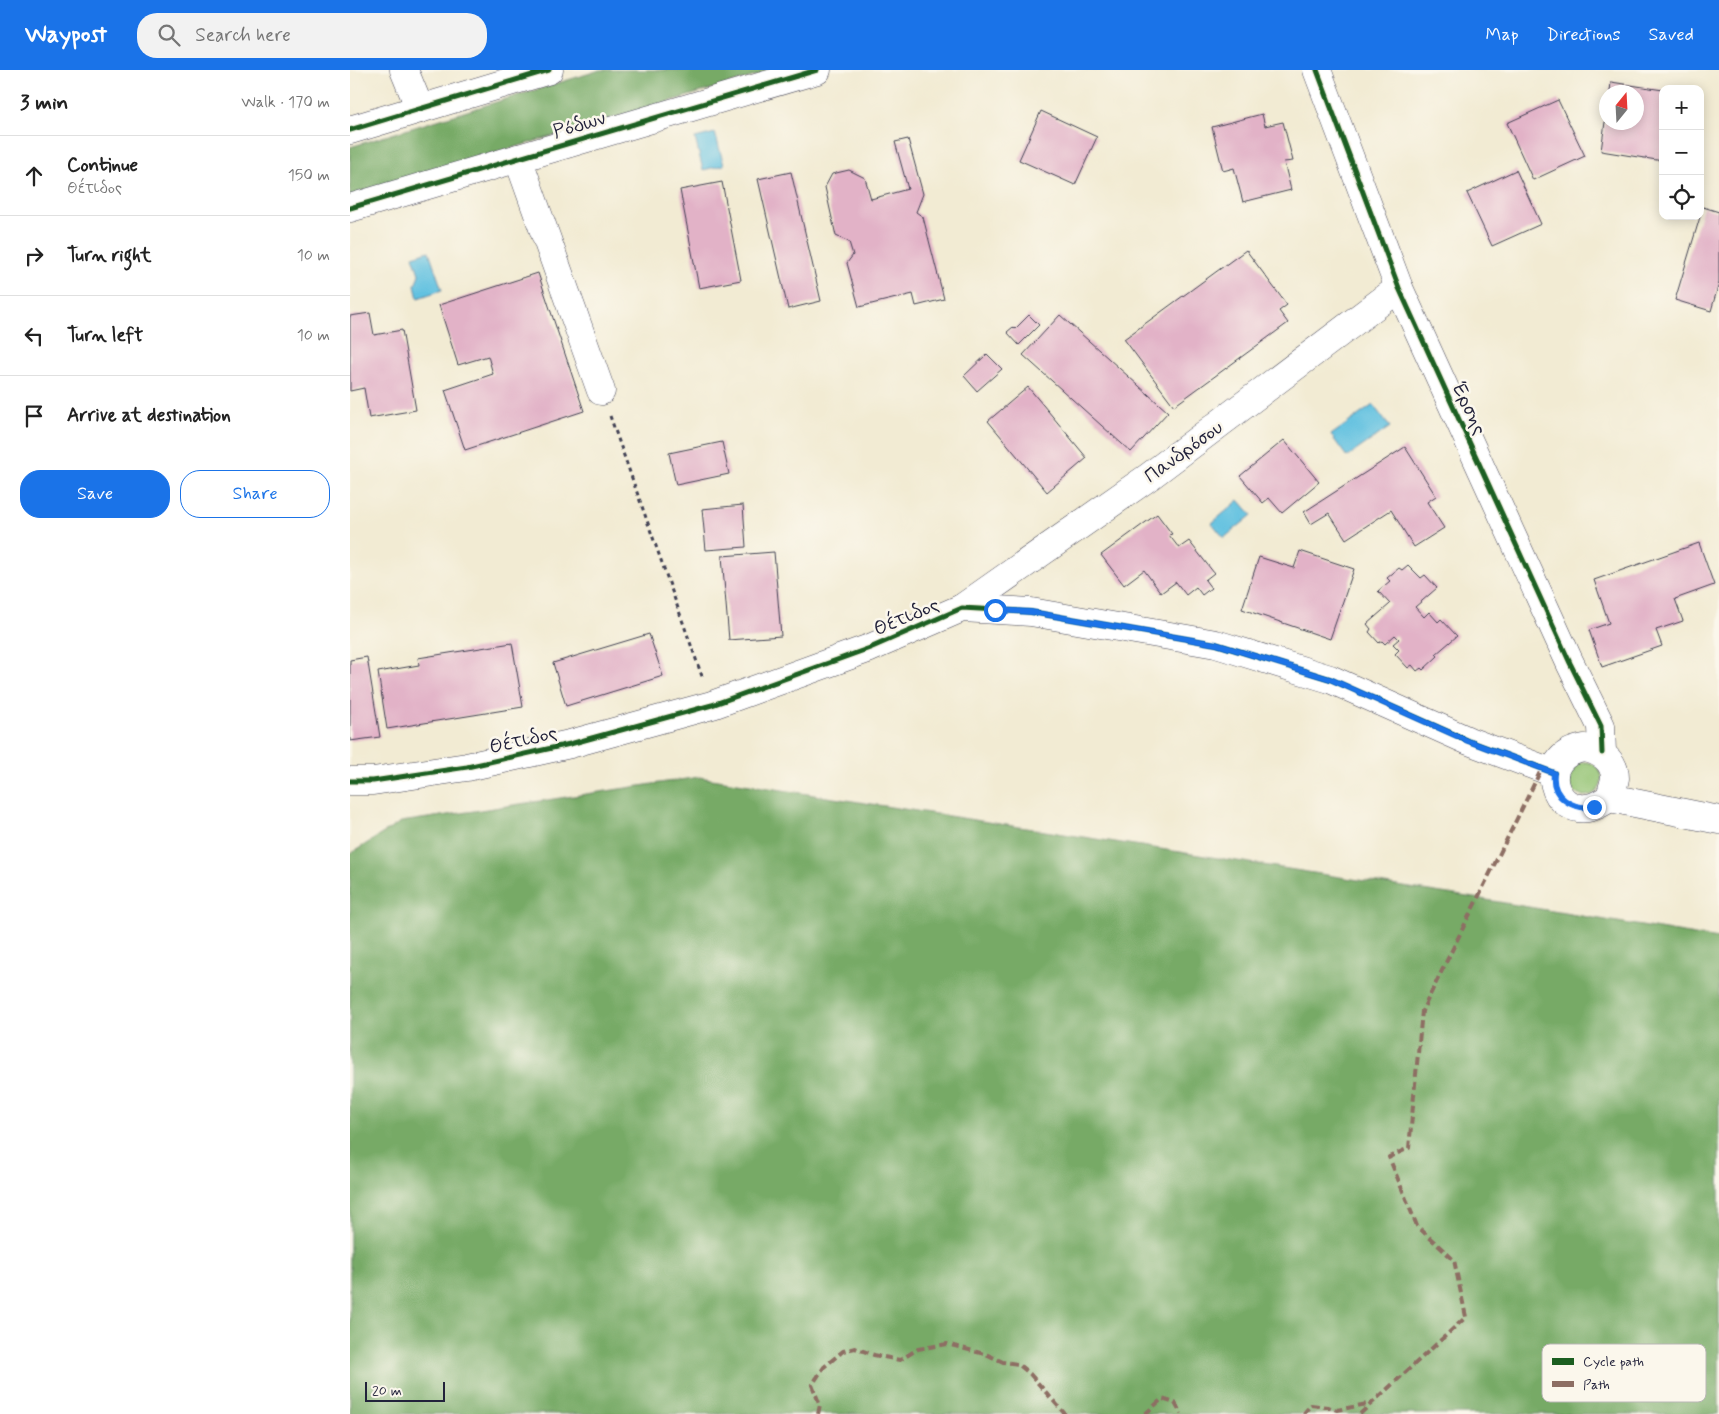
<!DOCTYPE html>
<meta charset="utf-8">
<style>
:root{--surface:#fff;--page:#f2f2f2;--text:#222;--muted:#767676;--line:#e0e0e0;--accent:#1a73e8}
body{margin:0;font-family:Mynerve,sans-serif;background:var(--page);color:var(--text)}
.controls{position:absolute;right:15px;top:15px;display:grid;overflow:hidden;border-radius:10px;box-shadow:0 2px 12px #0003}
.controls button{width:45px;height:45px;display:grid;place-items:center;padding:0;border:0;border-bottom:1px solid var(--line);background:var(--surface);color:var(--text);font:25px sans-serif}
.compass{position:absolute;left:1249px;top:15px;width:45px;height:45px;border-radius:50%;background:var(--surface);box-shadow:0 2px 12px #0003;rotate:18deg}
.scale{position:absolute;left:15px;bottom:12px;width:80px;box-sizing:border-box;padding-left:5px;border:2px solid #22223b;border-top:0;font-size:14px;line-height:18px;white-space:nowrap;color:#22223b;-webkit-text-stroke:4px #fbf7ec;paint-order:stroke}
.stop{position:absolute;width:15px;height:15px;margin:-11px;border:4px solid #1a73e8;border-radius:50%;background:#fff}
.stop.end{background:#1a73e8;border-color:#fff;box-shadow:0 1px 5px #0008}
.list{margin:0;padding:0;list-style:none}
h2{display:flex;justify-content:space-between;align-items:center;height:65px;margin:0;padding:0 20px;font-size:21px}
h2 small{font-size:16px;font-weight:400;color:var(--muted)}
.list li{display:grid;grid-template-columns:32px 1fr auto;gap:15px;align-items:center;box-sizing:border-box;height:80px;padding:0 20px;border-top:1px solid var(--line)}
.list b{display:block;font-size:19px;white-space:nowrap}
.list p{margin:0;font-size:16px;white-space:nowrap;color:var(--muted)}
.list em{font-size:16px;font-style:normal;color:var(--muted)}
.actions{display:flex;gap:10px;padding:15px 20px}
.actions a{flex:1;padding:11px 0;border:1px solid var(--accent);border-radius:20px;text-align:center;font-size:18px;color:var(--accent)}
.actions .main{background:var(--accent);color:#fff}
.icon{flex:none;width:28px;height:28px;fill:none;stroke:currentColor;stroke-width:2;stroke-linecap:round;stroke-linejoin:round}
.map{position:relative;flex:none;width:1369px;height:1344px;overflow:hidden}
header{display:flex;align-items:center;gap:30px;box-sizing:border-box;height:70px;padding:0 25px;background:var(--accent);color:#fff}
header strong{font-size:24px}
nav{display:flex;gap:28px;margin-inline-start:auto;font-size:18px}
.search{width:350px;height:45px;background:var(--page);display:flex;align-items:center;gap:12px;box-sizing:border-box;padding:0 18px;border-radius:20px;color:var(--muted);font-size:19px}
main{display:flex}
aside{flex:1;background:var(--surface)}
.map>svg:first-child{display:block}
</style>
<header>
<strong>Waypost</strong>
<div class="search"><svg class="icon" aria-label="search" viewBox="0 0 24 24"><circle cx="10" cy="10" r="6"/><path d="M15 15l6 6"/></svg>Search here</div>
<nav><a>Map</a><a>Directions</a><a>Saved</a></nav>
</header>
<main>
<aside>
<h2>3 min<small>Walk · 170 m</small></h2>
<ul class="list">
<li><svg class="icon" aria-label="ahead" viewBox="0 0 24 24"><path d="M12 20V5M6 11l6-6 6 6"/></svg><div><b>Continue</b><p>Θέτιδος</p></div><em>150 m</em></li>
<li><svg class="icon" aria-label="right" viewBox="0 0 24 24"><path d="M7 20v-9h11M14 6l5 5-5 5"/></svg><div><b>Turn right</b></div><em>10 m</em></li>
<li><svg class="icon" aria-label="left" viewBox="0 0 24 24"><path d="M17 20v-9H6M10 6l-5 5 5 5"/></svg><div><b>Turn left</b></div><em>10 m</em></li>
<li><svg class="icon" aria-label="arrive" viewBox="0 0 24 24"><path d="M6 21V4h12l-3 4 3 4H6"/></svg><div><b>Arrive at destination</b></div></li>
</ul>
<div class="actions"><a class="main">Save</a><a>Share</a></div>
</aside>
<div class="map">
<svg width="1369" height="1344" viewBox="0 0 1369 1344">
<rect width="100%" height="100%" fill="#fbf7ec"/>
<filter id="ink" filterUnits="userSpaceOnUse"><feTurbulence type="fractalNoise" baseFrequency=".02" numOctaves="2"/><feDisplacementMap in="SourceGraphic" scale="10" xChannelSelector="R" yChannelSelector="G"/><feConvolveMatrix kernelMatrix="1 2 1 2 8 2 1 2 1" color-interpolation-filters="sRGB"/></filter>
<filter id="wash" filterUnits="userSpaceOnUse"><feTurbulence type="fractalNoise" baseFrequency=".0096" numOctaves="4" result="noise"/><feDisplacementMap in="SourceGraphic" scale="20" xChannelSelector="R" yChannelSelector="G"/><feGaussianBlur stdDeviation="1.12" result="paint"/><feColorMatrix in="noise" values="0 0 0 0 0 0 0 0 0 0 0 0 0 0 0 0 0 1.4 0 .05"/><feComposite in="paint" operator="in"/></filter>
<g filter="url(#wash)">
<rect width="100%" height="100%" fill="#f2ebd3"/>
<circle fill="#94c474" stroke="#5b7358" cx="1235" cy="709" r="17"/>
<g fill="#7a6" stroke="#4c6650">
<polygon points="250,0 426,0 0,126 0,77"/>
<polygon points="349,707 1137,830 1369,869 1369,1344 0,1344 0,784 51,752"/>
</g>
<g fill="#62c1e0" stroke="#42728e">
<polygon points="365,63 374,95 353,100 345,68"/>
<polygon points="79,181 92,220 68,228 65,216 69,204 63,186"/>
<polygon points="1023,335 1040,357 997,387 981,365"/>
<polygon points="889,430 902,445 874,468 862,453"/>
</g>
<g id="blocks">
<g fill="#e2b2c7">
<polygon points="1261,12 1313,20 1313,91 1251,81 1255,52 1286,52 1286,22 1260,22"/>
<polygon points="1208,30 1235,86 1183,110 1157,53"/>
<polygon points="691,41 747,67 725,115 669,90"/>
<polygon points="912,44 915,56 933,52 943,91 934,92 941,120 893,132 884,98 873,101 862,57"/>
<polygon points="558,69 573,124 566,142 573,147 594,229 566,236 563,224 509,237 497,193 503,185 499,172 486,166 475,117 482,104 499,100 515,108 521,129 558,119 545,72"/>
<polygon points="1166,100 1191,154 1142,176 1117,123"/>
<polygon points="441,102 471,231 438,239 408,109"/>
<polygon points="372,112 391,210 349,218 330,120"/>
<polygon points="1353,137 1369,142 1369,213 1361,241 1325,230"/>
<polygon points="896,180 937,235 929,241 938,253 824,336 774,269"/>
<polygon points="188,203 234,341 115,380 95,320 143,304 138,286 108,295 89,235"/>
<polygon points="20,243 24,265 52,260 66,340 19,348 14,318 0,321 0,246"/>
<polygon points="679,245 689,255 669,275 657,262 663,257 665,259"/>
<polygon points="710,245 818,342 781,382 673,285"/>
<polygon points="637,284 652,299 627,321 614,306"/>
<polygon points="678,317 737,388 697,422 638,351"/>
<polygon points="934,370 969,412 932,443 919,428 913,433 890,406"/>
<polygon points="372,372 379,404 326,415 319,383"/>
<polygon points="1055,377 1086,426 1077,432 1094,458 1064,477 1041,440 996,469 979,443 961,454 954,442"/>
<polygon points="393,435 396,477 356,480 352,439"/>
<polygon points="807,444 822,464 819,465 829,478 839,471 864,503 855,510 861,518 852,525 846,517 836,525 826,512 811,523 794,500 774,515 751,485"/>
<polygon points="1349,473 1364,515 1325,529 1333,551 1306,560 1312,576 1252,597 1239,560 1259,553 1244,510"/>
<polygon points="950,481 1004,499 980,569 892,539 909,487 944,498"/>
<polygon points="424,482 431,566 379,570 372,486"/>
<polygon points="1058,495 1071,508 1075,505 1087,518 1065,537 1074,547 1079,542 1088,552 1091,549 1107,566 1086,584 1088,586 1073,600 1071,598 1067,601 1062,595 1058,598 1045,584 1049,580 1043,574 1049,569 1045,565 1035,574 1032,571 1029,573 1019,562 1021,559 1017,554 1040,534 1028,521 1040,511 1037,508 1049,498 1052,500"/>
<polygon points="299,564 313,606 216,636 203,593"/>
<polygon points="162,573 173,637 37,659 28,602 69,595 68,588"/>
<polygon points="17,587 30,667 0,671 0,590"/>
</g>
</g>
</g>
<g filter="url(#ink)">
<use href="#blocks" fill-opacity="0" stroke="#414052" stroke-width="1"/>
<g fill="none" stroke-linecap="round" stroke-linejoin="round">
<defs>
<g id="minor">
<polyline points="54,0 70,39"/>
<polyline points="967,0 1049,218 1220,593 1251,656 1252,683"/>
<polyline points="0,60 199,0"/>
<polyline points="168,88 251,321"/>
<polyline points="0,138 467,0"/>
<polyline points="612,538 800,406 1049,218"/>
<path d="M1234 678C1249 680 1265 690 1265 708 1264 715 1261 722 1260 728 1254 731 1249 735 1242 737 1203 748 1184 686 1234 678Z"/>
<polyline points="0,711 23,711 117,697 220,674 362,635 520,578 612,538 681,542 866,574 980,609 1119,671 1204,703"/>
<polyline points="1260,728 1369,750"/>
</g>
</defs>
<use href="#minor" stroke="#414052" stroke-width="29"/>
<polyline stroke="#414052" stroke-width="3" stroke-dasharray="4 4" stroke-linecap="butt" points="260,346 353,609"/>
<use href="#minor" stroke="#fff" stroke-width="28"/>
<g stroke="#8d6e63" stroke-width="4" stroke-dasharray="8 4" stroke-linecap="butt">
<polyline points="468,1344 470,1335 462,1315 474,1297 493,1281 505,1278 524,1285 550,1290 568,1279 597,1274 638,1285 653,1292 668,1294 680,1304 715,1344"/>
<polyline points="795,1344 812,1329 825,1333 831,1344"/>
<polyline points="953,1344 961,1335 978,1337 987,1340 1022,1333"/>
<polyline points="1010,1344 1116,1247 1104,1190 1067,1156 1039,1087 1059,1078 1072,941 1192,698"/>
</g>
<defs>
<g id="cycleway">
<polyline points="967,0 1049,218 1220,593 1251,656 1252,683"/>
<polyline points="0,60 199,0"/>
<polyline points="0,138 467,0"/>
<polyline points="0,711 23,711 117,697 220,674 362,635 520,578 612,538 681,542 866,574 980,609 1119,671 1204,703"/>
</g>
</defs>
<use href="#cycleway" stroke="#fbf7ec" stroke-width="8"/>
<use href="#cycleway" stroke="#1b5e20" stroke-width="5"/>
</g>
</g>
<g fill="none" stroke-linecap="round" stroke-linejoin="round" filter="url(#ink)">
<path stroke="#1a73e8" stroke-width="6" d="M645 540 681 542 866 574 980 609 1118 671 1204 703C1201 727 1222 740 1244 737"/>
</g>
<g text-anchor="middle" stroke-width="5" stroke-linejoin="round" paint-order="stroke">
<g font-size="20" fill="#22223b" stroke="#fbf7ec">
<text transform="translate(229 54) rotate(-16)" y="7">Ρόδων</text>
<text transform="translate(1120 338) rotate(65)" y="7">Έρσης</text>
<text transform="translate(833 381) rotate(-36)" y="7">Πανδρόσου</text>
<text transform="translate(556 546) rotate(-23)" y="7">Θέτιδος</text>
<text transform="translate(173 669) rotate(-13)" y="7">Θέτιδος</text>
</g>
</g>
<rect x="1192" y="1274" width="164" height="58" rx="8" fill="#fbf7ec" stroke="#bab7b7" stroke-width="1"/>
<rect x="1202" y="1288" width="22" height="7" fill="#1b5e20"/>
<rect x="1202" y="1311" width="22" height="6" fill="#8d6e63"/>
<g font-size="14" fill="#22223b">
<text x="1233" y="1296">Cycle path</text>
<text x="1233" y="1319">Path</text>
</g>
</svg>
<div class="controls">
<button>+</button>
<button>−</button>
<button><svg class="icon" aria-label="locate" viewBox="0 0 24 24"><circle cx="12" cy="12" r="6"/><path d="M12 2v4M12 18v4M2 12h4M18 12h4"/></svg></button>
</div>
<svg class="compass" viewBox="-18 -18 36 36"><path d="M0-13l5 13h-10z" fill="#e53935"/><path d="M0 13l5-13h-10z" fill="#767676"/></svg>
<div class="scale">20 m</div>
<div class="stop" style="left:645px;top:540px"></div>
<div class="stop end" style="left:1244px;top:737px"></div>
</div>
</main>
